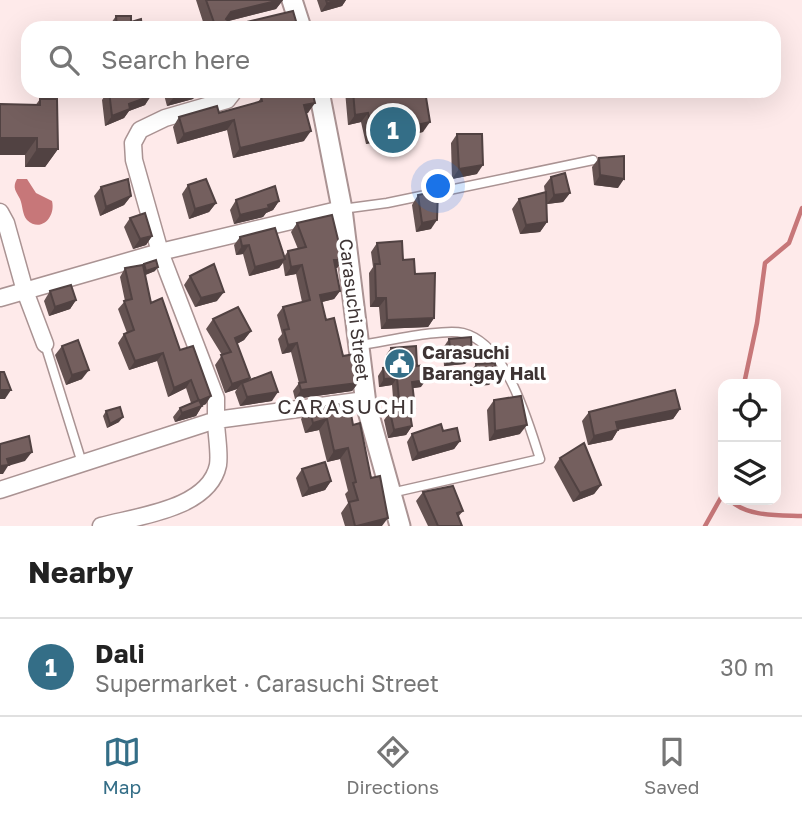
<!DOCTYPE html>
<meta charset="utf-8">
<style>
:root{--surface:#fff;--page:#f2f2f2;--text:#222;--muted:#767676;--line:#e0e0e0;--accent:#346e87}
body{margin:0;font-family:"Golos Text",sans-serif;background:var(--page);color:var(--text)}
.controls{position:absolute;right:21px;bottom:21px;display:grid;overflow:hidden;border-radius:14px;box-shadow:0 7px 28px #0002}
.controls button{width:63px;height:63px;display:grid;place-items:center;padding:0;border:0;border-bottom:2px solid var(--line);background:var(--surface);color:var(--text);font:35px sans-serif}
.you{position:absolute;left:439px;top:187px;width:24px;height:24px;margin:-18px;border:5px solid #fff;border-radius:50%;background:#1a73e8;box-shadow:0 0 0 10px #1a73e833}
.badge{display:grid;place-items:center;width:46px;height:46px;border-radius:50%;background:var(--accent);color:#fff;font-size:23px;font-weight:700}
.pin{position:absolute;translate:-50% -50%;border:4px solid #fff;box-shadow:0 2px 7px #0006}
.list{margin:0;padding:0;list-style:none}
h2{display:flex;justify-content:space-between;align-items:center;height:91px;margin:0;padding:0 28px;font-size:30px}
h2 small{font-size:23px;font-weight:400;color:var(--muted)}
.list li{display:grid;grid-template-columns:46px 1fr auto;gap:21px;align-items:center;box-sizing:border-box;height:98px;padding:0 28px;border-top:2px solid var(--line)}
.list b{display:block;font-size:26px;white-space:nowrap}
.list p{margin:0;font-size:23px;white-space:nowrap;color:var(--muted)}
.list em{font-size:23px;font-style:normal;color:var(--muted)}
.icon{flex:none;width:38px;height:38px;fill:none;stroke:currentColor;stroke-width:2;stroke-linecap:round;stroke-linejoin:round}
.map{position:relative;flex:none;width:802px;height:526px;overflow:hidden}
.search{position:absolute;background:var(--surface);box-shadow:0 7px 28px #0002;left:21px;right:21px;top:21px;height:77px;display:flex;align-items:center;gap:18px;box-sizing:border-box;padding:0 24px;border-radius:21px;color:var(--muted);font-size:26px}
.sheet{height:189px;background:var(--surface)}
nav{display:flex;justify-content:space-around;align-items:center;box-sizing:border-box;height:98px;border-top:2px solid var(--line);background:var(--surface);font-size:19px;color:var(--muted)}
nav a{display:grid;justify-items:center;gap:4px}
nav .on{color:var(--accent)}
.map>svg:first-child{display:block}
</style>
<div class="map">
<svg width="802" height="526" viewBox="0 0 802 526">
<rect width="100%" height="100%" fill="#feeaea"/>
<path fill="#c77779" d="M17 179H27L36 193 52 201C56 217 41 233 27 220 22 214 23 206 20 199 16 191 12 188 17 179Z"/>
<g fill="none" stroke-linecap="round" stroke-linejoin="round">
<g stroke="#c77779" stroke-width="4.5">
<polyline points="744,384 757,323 765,263 789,243 802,208"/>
<path d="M730 500C746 517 780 515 802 516"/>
<polyline points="705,526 723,494"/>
</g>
<defs>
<g id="service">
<polyline points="342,209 387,203 593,160"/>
<polyline points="45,344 82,463"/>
<path d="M360 345C384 342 443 328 463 333 507 344 528 422 540 459L391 493"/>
</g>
<g id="minor">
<polyline points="0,212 6,223 25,291 45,344"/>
<polyline points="0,298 160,252 342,209"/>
<polyline points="0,490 216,420 216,398 160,252 134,160 133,143 140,130 165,118 227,100 234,91"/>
<path d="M101 526C138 516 209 509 218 465 220 452 216 434 216 420L365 400"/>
</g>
<g id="tertiary">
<polyline points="292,0 301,28"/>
<polyline points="319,91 342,209 366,404 400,526"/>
</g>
</defs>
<use href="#service" stroke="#aa9393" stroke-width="11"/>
<use href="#minor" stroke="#aa9393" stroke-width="19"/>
<use href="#tertiary" stroke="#aa9393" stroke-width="23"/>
<use href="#service" stroke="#fff" stroke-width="8"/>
<use href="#minor" stroke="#fff" stroke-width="16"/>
<use href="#tertiary" stroke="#fff" stroke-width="19"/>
</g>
<g fill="#645251">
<polygon points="196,0 283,0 276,9 229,21 234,25 298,28 205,28"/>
<polygon points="317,0 346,0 342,6 321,12"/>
<polygon points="116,16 131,22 142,28 110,28 109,26"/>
<polygon points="108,91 152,91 145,105 129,111 124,118 105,126 102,100"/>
<polygon points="163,91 198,91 193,99 167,106"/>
<polygon points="259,91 312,91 308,113 306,113 304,141 233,158 227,130 177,144 173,127 179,117 219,113 258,102 261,98"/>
<polygon points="345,91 425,91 423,132 366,144 361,122 348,125"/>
<polygon points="40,99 58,149 45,167 25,167 25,155 0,155"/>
<polygon points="457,134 477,174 452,179 451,143"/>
<polygon points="599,158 618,188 594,185 592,167"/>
<polygon points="551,177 570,193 563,202 547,204 546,199 547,222 540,232 520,234 512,209 519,199 545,193 544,186"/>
<polygon points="188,185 216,203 209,212 189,219 182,194"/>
<polygon points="101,187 131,196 124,205 100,216 94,196"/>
<polygon points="418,195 431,229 416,232 412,205"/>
<polygon points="236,200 279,201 273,210 266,213 263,217 234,224 230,210"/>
<polygon points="130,218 152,236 146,245 133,249 124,227"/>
<polygon points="297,223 343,260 337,268 336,268 340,291 334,299 322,302 326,320 343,356 358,383 352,391 295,399 293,391 299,383 291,352 282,354 278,339 282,334 277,315 283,307 302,302 296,274 285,276 283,263 279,268 249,276 243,254 236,255 234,245 240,237 284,257 288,251 298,249 291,232"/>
<polygon points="377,243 403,260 415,274 434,318 428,327 381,329 379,307 370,307 369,273 373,267 371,252"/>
<polygon points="143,265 155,271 145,275 151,303 180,350 206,404 202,406 196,416 175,422 173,417 180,408 191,403 186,388 168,397 157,361 129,370 118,343 124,334 127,333 118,309 125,301 120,277 125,268"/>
<polygon points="190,276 217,301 195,307 184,285"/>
<polygon points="50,291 76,300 70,309 49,316 44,301"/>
<polygon points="213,319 251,331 244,340 237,344 250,378 248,380 272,401 240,406 235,392 237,389 225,393 215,365 222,355 206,329"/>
<polygon points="449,339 472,355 465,364 444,366 443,348"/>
<polygon points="62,346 82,379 66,385 55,355"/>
<polygon points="391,348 417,366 421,387 413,388 410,415 412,426 406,435 388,438 384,420 390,412 394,411 392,385 379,387 378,376 383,368 387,368 386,355"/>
<polygon points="476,364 496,375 489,385 470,386 470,373"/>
<polygon points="494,400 520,434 489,441 487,410"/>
<polygon points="309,408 353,425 371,478 382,526 345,526 341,513 348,503 345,494 348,491 340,459 327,462 319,430 305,433 301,419"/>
<polygon points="680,409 673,419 618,430 612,440 588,445 582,421 589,412"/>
<polygon points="106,411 119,422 107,428 103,416"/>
<polygon points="443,431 460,441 454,449 412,461 407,442 412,434"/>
<polygon points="560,458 601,485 594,494 573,502 554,467"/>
<polygon points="302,469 331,481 325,490 302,497 296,478"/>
<polygon points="423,492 463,511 458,517 462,526 428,526 416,501"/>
</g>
<g fill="#514242">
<polygon points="280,0 283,0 276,9 224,22 231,12"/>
<polygon points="337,0 346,0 342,6 321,12 327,3"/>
<polygon points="195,91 198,91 193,99 167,106 174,97"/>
<polygon points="151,96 145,105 129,111 124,118 105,126 112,116 129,104"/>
<polygon points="315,103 308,113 297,115 304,105"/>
<polygon points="368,113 361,122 348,125 355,115"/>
<polygon points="234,120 227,130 177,144 184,134"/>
<polygon points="430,122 423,132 366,144 373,135"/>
<polygon points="311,131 304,141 233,158 240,148"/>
<polygon points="0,138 37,138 25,155 0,155"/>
<polygon points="37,149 58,149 45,167 25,167"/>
<polygon points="483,165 477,174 452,179 459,169"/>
<polygon points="600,175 624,179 618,188 594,185"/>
<polygon points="570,193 563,202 547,204 554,195"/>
<polygon points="131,196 124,205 100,216 106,207"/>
<polygon points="279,201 273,210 266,213 263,217 234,224 240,215"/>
<polygon points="216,203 209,212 189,219 195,209"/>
<polygon points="437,220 431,229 416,232 422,223"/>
<polygon points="547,222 540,232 520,234 526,225"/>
<polygon points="152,236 146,245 133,249 140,239"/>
<polygon points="249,245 243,254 236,255 242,246"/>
<polygon points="285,259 279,268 249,276 255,267"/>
<polygon points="334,260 343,260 337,268 328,269"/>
<polygon points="302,265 296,274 285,276 291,267"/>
<polygon points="158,267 155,271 143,276 146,271"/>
<polygon points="340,291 334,299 314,304 320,295"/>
<polygon points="224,292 217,301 195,307 201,298"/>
<polygon points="376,298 386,298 379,307 370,307"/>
<polygon points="76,300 70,309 49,316 55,307"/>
<polygon points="434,318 428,327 381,329 387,320"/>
<polygon points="251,331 244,340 229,348 235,338"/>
<polygon points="297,343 291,352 282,354 288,345"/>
<polygon points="163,353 157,361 129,370 135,361"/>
<polygon points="472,355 465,364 444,366 451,357"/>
<polygon points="89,370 82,379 66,385 72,375"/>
<polygon points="496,375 489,385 470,386 477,377"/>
<polygon points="250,378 244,387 242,383 237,389 225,393 232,384"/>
<polygon points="397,378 392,385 379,387 384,379"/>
<polygon points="191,380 186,388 168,397 174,388"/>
<polygon points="426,380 421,387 407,389 412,382"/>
<polygon points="358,383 352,391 295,399 301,390"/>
<polygon points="0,390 11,390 5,399 0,399"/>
<polygon points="278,392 272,401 240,406 247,397"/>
<polygon points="211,396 206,404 193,409 199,401"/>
<polygon points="202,406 196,416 175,422 182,413"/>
<polygon points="680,409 673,419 610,431 616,422"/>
<polygon points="123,417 119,422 107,428 110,424"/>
<polygon points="327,419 319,430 305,433 313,423"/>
<polygon points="527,425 520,434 489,441 495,431"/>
<polygon points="412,426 406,435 388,438 394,430"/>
<polygon points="618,430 612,440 588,445 594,436"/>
<polygon points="460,441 454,449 412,461 418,453"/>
<polygon points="348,448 340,459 327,462 334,451"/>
<polygon points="32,452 25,461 8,466 3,474 0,474 0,466 7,459"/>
<polygon points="331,481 325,490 302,497 309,488"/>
<polygon points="601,485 594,494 573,502 580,493"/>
<polygon points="388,518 382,526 357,526"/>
</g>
<g fill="#745f5e" stroke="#514242" stroke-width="2">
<polygon points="206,0 280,0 231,12 226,19 234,25 293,11 298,28 216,28"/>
<polygon points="326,0 337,0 327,3"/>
<polygon points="116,16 131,16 131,22 141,19 142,28 117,28"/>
<polygon points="109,91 149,91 151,96 129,104 130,109 112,116"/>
<polygon points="172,91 195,91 174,97"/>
<polygon points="268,91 312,91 315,103 304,105 311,131 240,148 234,120 184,134 179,117 217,106 219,113 262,101 261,97 269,95"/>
<polygon points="353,91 425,91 430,122 373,135 368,113 355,115"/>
<polygon points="40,99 57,99 58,149 37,149 37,138 0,138 0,104 40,105"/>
<polygon points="457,134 482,134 483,165 459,169"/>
<polygon points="624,156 624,179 600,175 599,158"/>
<polygon points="565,173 570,193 554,195 551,177"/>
<polygon points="128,179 131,196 106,207 101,187"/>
<polygon points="206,179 216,203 195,209 188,185"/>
<polygon points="275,186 279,201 268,205 269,208 240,215 236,200"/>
<polygon points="438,191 437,220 422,223 418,195"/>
<polygon points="546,192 547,222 526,225 519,199"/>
<polygon points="145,213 152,236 140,239 130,218"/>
<polygon points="332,215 343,260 334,260 340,291 320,295 326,320 334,318 343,356 355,354 358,383 301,390 299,383 306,382 297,343 288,345 284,330 289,329 283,307 310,300 302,265 291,267 288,251 306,247 297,223"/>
<polygon points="275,228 285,259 255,267 249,245 242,246 240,237"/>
<polygon points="402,241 403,260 414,259 415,274 435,273 434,318 387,320 386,298 376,298 375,264 380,264 377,243"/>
<polygon points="156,260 158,267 146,271 144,264"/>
<polygon points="214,264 224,292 201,298 190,276"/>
<polygon points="143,265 151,303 162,298 180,350 193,346 211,396 199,401 191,380 174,388 163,353 135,361 124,334 134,330 124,301 132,299 125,268"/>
<polygon points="71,285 76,300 55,307 50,291"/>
<polygon points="238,307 251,331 235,338 250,378 232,384 221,355 231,352 213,319"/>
<polygon points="471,337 472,355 451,357 449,339"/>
<polygon points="78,340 89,370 72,375 62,346"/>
<polygon points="416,346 417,366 425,365 426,380 412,382 415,408 400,410 397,378 384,379 383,368 393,367 391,348"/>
<polygon points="495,363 496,375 477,377 476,364"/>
<polygon points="0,372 4,372 11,390 0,390"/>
<polygon points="271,372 278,392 247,397 242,383"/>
<polygon points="675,390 680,409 616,422 618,430 594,436 589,412"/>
<polygon points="521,396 527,425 495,431 494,400"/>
<polygon points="199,400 202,406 182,413 180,408"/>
<polygon points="349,403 353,425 360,423 371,478 380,476 388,518 357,526 355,526 349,502 358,500 353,483 356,482 348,448 334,451 327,419 313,423 309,408"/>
<polygon points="120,407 123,417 110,424 106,411"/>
<polygon points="409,408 412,426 394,430 390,412"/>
<polygon points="441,424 443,431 457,428 460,441 418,453 412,434"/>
<polygon points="29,436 32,452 7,459 9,465 0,466 0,444"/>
<polygon points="584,443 601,485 580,493 560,458"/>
<polygon points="325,462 331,481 309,488 302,469"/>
<polygon points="453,486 463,511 457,513 462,526 438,526 423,492"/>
</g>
<defs>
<symbol id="civic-disc" viewBox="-11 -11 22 22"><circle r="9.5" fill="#346e87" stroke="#fff"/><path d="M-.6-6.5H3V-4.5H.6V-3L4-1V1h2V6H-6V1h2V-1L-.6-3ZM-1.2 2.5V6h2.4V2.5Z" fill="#fff"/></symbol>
</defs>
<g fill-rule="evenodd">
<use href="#civic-disc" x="382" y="346" width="35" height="35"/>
</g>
<g text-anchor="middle" stroke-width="7" stroke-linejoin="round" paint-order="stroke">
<g font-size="18" fill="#3e3434" stroke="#fff">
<text transform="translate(354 310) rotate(83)" y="6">Carasuchi Street</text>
</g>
<g font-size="18" font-weight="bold" fill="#3e3434" stroke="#fff" text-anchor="start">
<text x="422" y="359">Carasuchi<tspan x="422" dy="21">Barangay Hall</tspan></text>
</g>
<g font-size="21" letter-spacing="2" fill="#3e3434" stroke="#fff">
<text x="347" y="414">CARASUCHI</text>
</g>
</g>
</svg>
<div class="controls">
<button><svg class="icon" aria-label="locate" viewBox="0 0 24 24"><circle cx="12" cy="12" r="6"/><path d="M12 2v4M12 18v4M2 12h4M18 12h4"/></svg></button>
<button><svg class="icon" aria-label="layers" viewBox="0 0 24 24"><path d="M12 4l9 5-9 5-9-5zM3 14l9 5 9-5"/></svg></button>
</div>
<div class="you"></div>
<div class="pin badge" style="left:393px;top:130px">1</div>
<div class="search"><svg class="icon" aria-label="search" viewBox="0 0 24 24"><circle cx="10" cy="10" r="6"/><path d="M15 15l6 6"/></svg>Search here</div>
</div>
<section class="sheet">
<h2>Nearby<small></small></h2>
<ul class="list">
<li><span class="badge">1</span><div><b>Dali</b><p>Supermarket · Carasuchi Street</p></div><em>30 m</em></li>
</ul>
</section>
<nav>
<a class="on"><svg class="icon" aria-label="map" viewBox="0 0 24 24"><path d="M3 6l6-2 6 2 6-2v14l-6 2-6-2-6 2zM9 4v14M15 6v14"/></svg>Map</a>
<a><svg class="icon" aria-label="directions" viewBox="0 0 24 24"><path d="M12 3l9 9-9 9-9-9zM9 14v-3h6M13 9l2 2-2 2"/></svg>Directions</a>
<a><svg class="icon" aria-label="saved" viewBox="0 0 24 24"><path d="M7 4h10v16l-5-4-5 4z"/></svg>Saved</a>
</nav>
